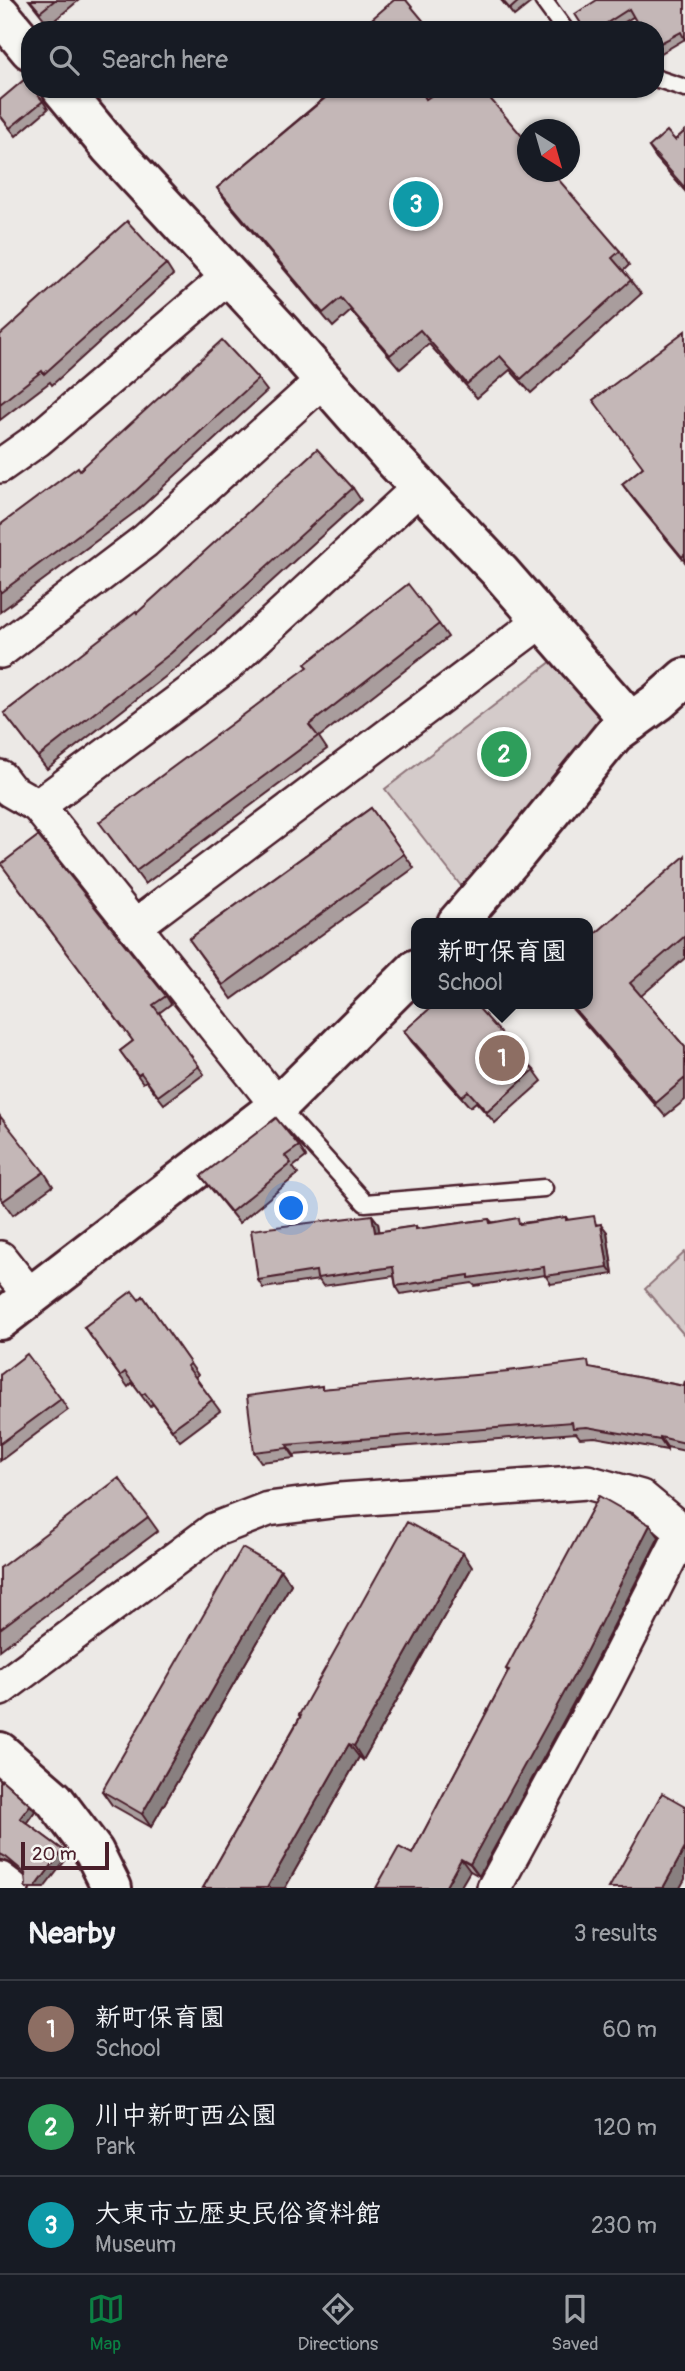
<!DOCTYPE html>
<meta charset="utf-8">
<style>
:root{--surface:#171b24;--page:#242831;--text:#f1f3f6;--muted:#9ea1a6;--line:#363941;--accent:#0b8043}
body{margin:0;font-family:Pangolin,"Klee One",sans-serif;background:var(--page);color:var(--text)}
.compass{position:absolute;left:517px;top:119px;width:63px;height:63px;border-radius:50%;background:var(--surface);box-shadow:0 2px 5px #0004;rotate:143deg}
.scale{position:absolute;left:21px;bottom:18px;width:88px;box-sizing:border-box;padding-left:7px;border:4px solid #4a1f2b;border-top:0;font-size:19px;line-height:24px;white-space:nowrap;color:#4a1f2b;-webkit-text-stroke:5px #f6f6f2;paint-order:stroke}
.you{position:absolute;left:292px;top:1209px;width:24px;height:24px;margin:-18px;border:5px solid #fff;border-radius:50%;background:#1a73e8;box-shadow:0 0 0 10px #1a73e833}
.badge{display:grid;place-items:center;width:46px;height:46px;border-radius:50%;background:var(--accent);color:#fff;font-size:23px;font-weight:700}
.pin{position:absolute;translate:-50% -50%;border:4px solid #fff;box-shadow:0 2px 7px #0006}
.popup{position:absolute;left:411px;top:918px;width:182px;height:91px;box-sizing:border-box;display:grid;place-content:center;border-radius:14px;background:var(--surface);filter:drop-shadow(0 2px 5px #0005);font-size:23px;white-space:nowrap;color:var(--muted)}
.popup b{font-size:26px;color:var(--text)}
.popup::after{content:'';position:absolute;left:50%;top:100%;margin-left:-14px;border:14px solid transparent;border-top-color:var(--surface)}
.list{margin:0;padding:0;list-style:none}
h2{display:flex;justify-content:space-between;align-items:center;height:91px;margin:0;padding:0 28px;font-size:30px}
h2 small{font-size:23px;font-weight:400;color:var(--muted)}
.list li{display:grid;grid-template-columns:46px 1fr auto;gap:21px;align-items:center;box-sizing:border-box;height:98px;padding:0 28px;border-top:2px solid var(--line)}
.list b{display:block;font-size:26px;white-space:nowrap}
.list p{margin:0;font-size:23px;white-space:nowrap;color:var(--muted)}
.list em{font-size:23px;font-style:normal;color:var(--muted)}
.icon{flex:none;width:38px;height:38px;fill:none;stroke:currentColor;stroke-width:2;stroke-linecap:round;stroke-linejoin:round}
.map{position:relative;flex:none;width:685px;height:1888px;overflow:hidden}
.search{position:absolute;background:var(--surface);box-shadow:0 2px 5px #0004;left:21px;right:21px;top:21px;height:77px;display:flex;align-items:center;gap:18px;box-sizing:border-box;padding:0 24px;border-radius:28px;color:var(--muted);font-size:26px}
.sheet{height:385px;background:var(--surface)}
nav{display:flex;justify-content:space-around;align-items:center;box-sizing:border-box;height:98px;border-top:2px solid var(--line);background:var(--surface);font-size:19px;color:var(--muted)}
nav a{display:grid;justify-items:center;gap:4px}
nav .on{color:var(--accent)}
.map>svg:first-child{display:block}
</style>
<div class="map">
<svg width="685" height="1888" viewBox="0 0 685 1888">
<rect width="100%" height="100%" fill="#ece9e6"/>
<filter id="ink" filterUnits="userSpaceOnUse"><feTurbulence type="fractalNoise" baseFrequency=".0143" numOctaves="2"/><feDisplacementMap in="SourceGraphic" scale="14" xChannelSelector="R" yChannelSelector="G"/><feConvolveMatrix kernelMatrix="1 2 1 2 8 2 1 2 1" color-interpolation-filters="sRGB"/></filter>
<g filter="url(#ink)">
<g fill="#d4cbca" stroke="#8f757a" stroke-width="2">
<polygon points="556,658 606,718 465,891 385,789"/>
<polygon points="685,1252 685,1336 645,1289"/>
</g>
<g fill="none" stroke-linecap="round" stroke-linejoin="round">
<defs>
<g id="lane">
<polyline points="543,0 565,30"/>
<polyline points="655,78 685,88"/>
<polyline points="278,1106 365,1203 544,1188"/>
</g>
<g id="street">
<polyline points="0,466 37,440 229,276"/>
<polyline points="0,651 145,541 323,380"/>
<polyline points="0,777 10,790 38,806 278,1106"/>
<polyline points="38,806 226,666 420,487"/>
<polyline points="135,926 542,620"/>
<polyline points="0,1258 31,1297"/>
<polyline points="0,1689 214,1530 268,1509 340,1500 587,1482 641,1497 683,1532 604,1687 494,1888"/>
<polyline points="0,1879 12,1888"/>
</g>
<g id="secondary">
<polyline points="0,14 30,50"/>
<polyline points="62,89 109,146 283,334 394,460 500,572 631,722"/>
<polyline points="457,923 518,852 614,734 658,702 685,678"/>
<polyline points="0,1320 278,1106 416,969"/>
<polyline points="0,1752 54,1799 94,1852 112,1888"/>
</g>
</defs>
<use href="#lane" stroke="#4a1f2b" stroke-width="21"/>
<use href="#street" stroke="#4a1f2b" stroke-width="38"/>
<use href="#secondary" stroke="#4a1f2b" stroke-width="44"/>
<use href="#lane" stroke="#f6f6f2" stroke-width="16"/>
<use href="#street" stroke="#f6f6f2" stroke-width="33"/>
<use href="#secondary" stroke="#f6f6f2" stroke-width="38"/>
</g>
<g fill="#a99d9d" stroke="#4a1f2b" stroke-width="2">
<polygon points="29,0 79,0 49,25"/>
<polygon points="501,0 533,0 533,1 514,16"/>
<polygon points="597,0 685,0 685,39 656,56 655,54 655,30 633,17 612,30 585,30"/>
<polygon points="316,89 427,89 422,93 426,99 620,251 629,265 623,271 641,294 531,393 510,370 477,398 429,344 400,369 351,311 333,327 227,202 217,188 324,98"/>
<polygon points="0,100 43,101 48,109 16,136 0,116"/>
<polygon points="685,131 685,191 656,158 649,147 675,140"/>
<polygon points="166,264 173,275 52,385 50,382 0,420 0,335"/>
<polygon points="685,331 685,562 630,495 622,484 642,468"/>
<polygon points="258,379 267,391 138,510 0,612 0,525 80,470"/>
<polygon points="353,488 361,500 179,666 47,769 4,713 137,613"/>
<polygon points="439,624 448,637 319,737 327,749 145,884 108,834"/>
<polygon points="371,808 414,868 232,999 189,939"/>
<polygon points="685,856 685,958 641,996 685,1047 685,1100 665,1116 568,1004 588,1004"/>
<polygon points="1,864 166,996 171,1004 159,1013 204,1074 164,1104 146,1081 143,1083 120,1051 133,1041"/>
<polygon points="404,1031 534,1070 542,1081 495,1123 476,1102 470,1107 412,1042"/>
<polygon points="299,1146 306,1157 293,1167 298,1174 239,1223 201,1176"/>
<polygon points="44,1172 53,1186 13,1215 0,1197"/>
<polygon points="372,1215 378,1223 379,1232 416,1226 418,1229 489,1219 492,1222 522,1223 566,1217 568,1220 600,1225 607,1232 613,1274 551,1284 545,1275 475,1286 472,1283 401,1294 396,1286 394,1276 323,1286 319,1280 263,1288 258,1280"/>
<polygon points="143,1296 198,1375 195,1377 220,1411 180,1441 153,1404 150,1407 132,1383 128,1387 84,1327 139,1300"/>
<polygon points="593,1369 684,1386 685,1381 685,1451 667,1447 667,1450 595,1437 580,1438 576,1433 294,1455 295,1458 261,1462 254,1452 324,1389"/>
<polygon points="0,1375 61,1399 68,1410 0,1461"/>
<polygon points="148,1517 158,1531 0,1650 0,1568"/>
<polygon points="650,1525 659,1537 587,1678 479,1876 470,1871 412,1854 508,1672 506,1669"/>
<polygon points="472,1567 363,1760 359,1757 285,1888 203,1888 300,1717 299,1715"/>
<polygon points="281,1570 291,1584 151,1827 112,1805 102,1791"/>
<polygon points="0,1783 30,1805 35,1811 26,1823 63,1850 68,1857 26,1884 25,1876 11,1863 3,1860 0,1860"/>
</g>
<g fill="#898080" stroke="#4a1f2b" stroke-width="2">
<polygon points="372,1215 378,1223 381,1240 375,1232"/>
<polygon points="601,1224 607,1232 613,1274 608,1267"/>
<polygon points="660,1437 667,1447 667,1450 660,1440"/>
<polygon points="287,1445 294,1455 295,1458 288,1448"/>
<polygon points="650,1525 659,1537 587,1678 479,1876 470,1864"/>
<polygon points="463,1553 472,1567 363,1760 354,1746"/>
<polygon points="281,1570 291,1584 151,1827 142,1814"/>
<polygon points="349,1744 359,1757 285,1888 267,1888"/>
<polygon points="30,1805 35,1811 25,1825 20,1818"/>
<polygon points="685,1848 685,1879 680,1888 663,1888"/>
<polygon points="63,1850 68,1857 44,1888 35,1888"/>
<polygon points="461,1859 470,1871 460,1888 445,1888"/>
</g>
<g fill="#c4b7b7" stroke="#4a1f2b" stroke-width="2">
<polygon points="30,0 55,0 40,12"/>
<polygon points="394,0 406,0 431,30 359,30"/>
<polygon points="502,0 520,0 510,9"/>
<polygon points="597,0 685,0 685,40 681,32 655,46 655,30 641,30 629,9 596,30 585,30 575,14"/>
<polygon points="25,79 30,85 30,89 33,89 43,101 10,128 0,115 0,100"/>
<polygon points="318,89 420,89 426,99 441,89 482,89 528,143 528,172 552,172 620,251 612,258 631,280 521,379 500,356 467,384 420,330 390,355 341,298 323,313 217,188 325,98"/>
<polygon points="667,131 675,140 685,131 685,188 649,147"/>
<polygon points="127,221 166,264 44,374 42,371 0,404 0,335"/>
<polygon points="685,331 685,554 682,557 622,484 643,467 593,400"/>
<polygon points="222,340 258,379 129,497 0,593 0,525 78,467 80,470"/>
<polygon points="317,449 353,488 171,653 38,757 4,713 136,611 137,613"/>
<polygon points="408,584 439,624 309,725 318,736 136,871 99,822 308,667 305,664"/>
<polygon points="371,808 404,854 223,985 189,939"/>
<polygon points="38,836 166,996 153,1005 199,1066 158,1096 141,1073 138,1075 120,1051 133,1041 1,864"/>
<polygon points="685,856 685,936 630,983 685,1047 685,1078 656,1103 570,1004 588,1004 588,940"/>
<polygon points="435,1004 475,1004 534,1070 487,1112 468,1091 462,1096 404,1031"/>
<polygon points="0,1116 44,1172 3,1201 0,1196"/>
<polygon points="276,1118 299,1146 285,1156 291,1163 231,1212 201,1176"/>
<polygon points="372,1215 375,1232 416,1226 416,1229 489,1219 490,1223 518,1218 519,1224 566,1217 566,1220 594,1216 596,1225 601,1224 608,1267 545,1276 544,1267 469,1278 469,1275 396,1286 393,1267 317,1278 316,1271 258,1280 251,1230"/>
<polygon points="132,1291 139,1300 143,1296 190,1363 187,1366 212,1400 172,1429 145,1393 142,1395 125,1372 120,1376 84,1327"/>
<polygon points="27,1354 61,1399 0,1444 0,1375"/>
<polygon points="588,1361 589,1368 684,1386 685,1381 685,1443 660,1437 660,1440 587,1427 573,1428 572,1422 287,1445 288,1448 254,1452 247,1396 322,1386 322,1389 508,1372 508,1371"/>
<polygon points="119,1478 148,1517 0,1629 0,1568"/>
<polygon points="599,1496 650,1525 579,1666 470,1864 461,1859 445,1888 376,1888 399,1847 412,1854 509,1670 506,1669"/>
<polygon points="407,1522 463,1553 354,1746 349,1744 267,1888 203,1888 301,1716 299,1715"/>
<polygon points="242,1548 281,1570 142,1814 102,1791"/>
<polygon points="2,1780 30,1805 20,1818 63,1850 35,1888 25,1888 26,1884 25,1873 6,1857 0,1854 0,1783"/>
<polygon points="662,1793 685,1806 685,1848 663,1888 609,1888"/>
</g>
</g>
</svg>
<svg class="compass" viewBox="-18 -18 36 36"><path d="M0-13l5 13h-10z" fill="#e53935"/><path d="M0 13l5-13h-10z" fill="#9ea1a6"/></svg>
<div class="scale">20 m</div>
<div class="you"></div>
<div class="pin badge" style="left:502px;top:1058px;background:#8d6e63">1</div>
<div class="popup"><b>新町保育園</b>School</div>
<div class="pin badge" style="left:504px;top:754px;background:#2e9e5b">2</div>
<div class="pin badge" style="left:416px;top:204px;background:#0f9aa8">3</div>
<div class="search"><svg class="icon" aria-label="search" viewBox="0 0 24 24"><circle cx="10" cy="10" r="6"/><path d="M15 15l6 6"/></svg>Search here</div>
</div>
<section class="sheet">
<h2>Nearby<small>3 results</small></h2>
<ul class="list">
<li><span class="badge" style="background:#8d6e63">1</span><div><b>新町保育園</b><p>School</p></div><em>60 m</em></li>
<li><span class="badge" style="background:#2e9e5b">2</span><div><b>川中新町西公園</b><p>Park</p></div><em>120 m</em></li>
<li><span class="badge" style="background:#0f9aa8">3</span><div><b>大東市立歴史民俗資料館</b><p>Museum</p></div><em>230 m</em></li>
</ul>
</section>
<nav>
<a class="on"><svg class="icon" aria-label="map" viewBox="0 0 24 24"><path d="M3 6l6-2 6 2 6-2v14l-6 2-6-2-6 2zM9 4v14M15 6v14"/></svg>Map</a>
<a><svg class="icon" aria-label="directions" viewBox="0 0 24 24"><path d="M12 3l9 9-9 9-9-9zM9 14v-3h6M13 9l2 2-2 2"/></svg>Directions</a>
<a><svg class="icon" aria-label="saved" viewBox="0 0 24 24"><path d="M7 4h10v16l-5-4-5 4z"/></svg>Saved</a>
</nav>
